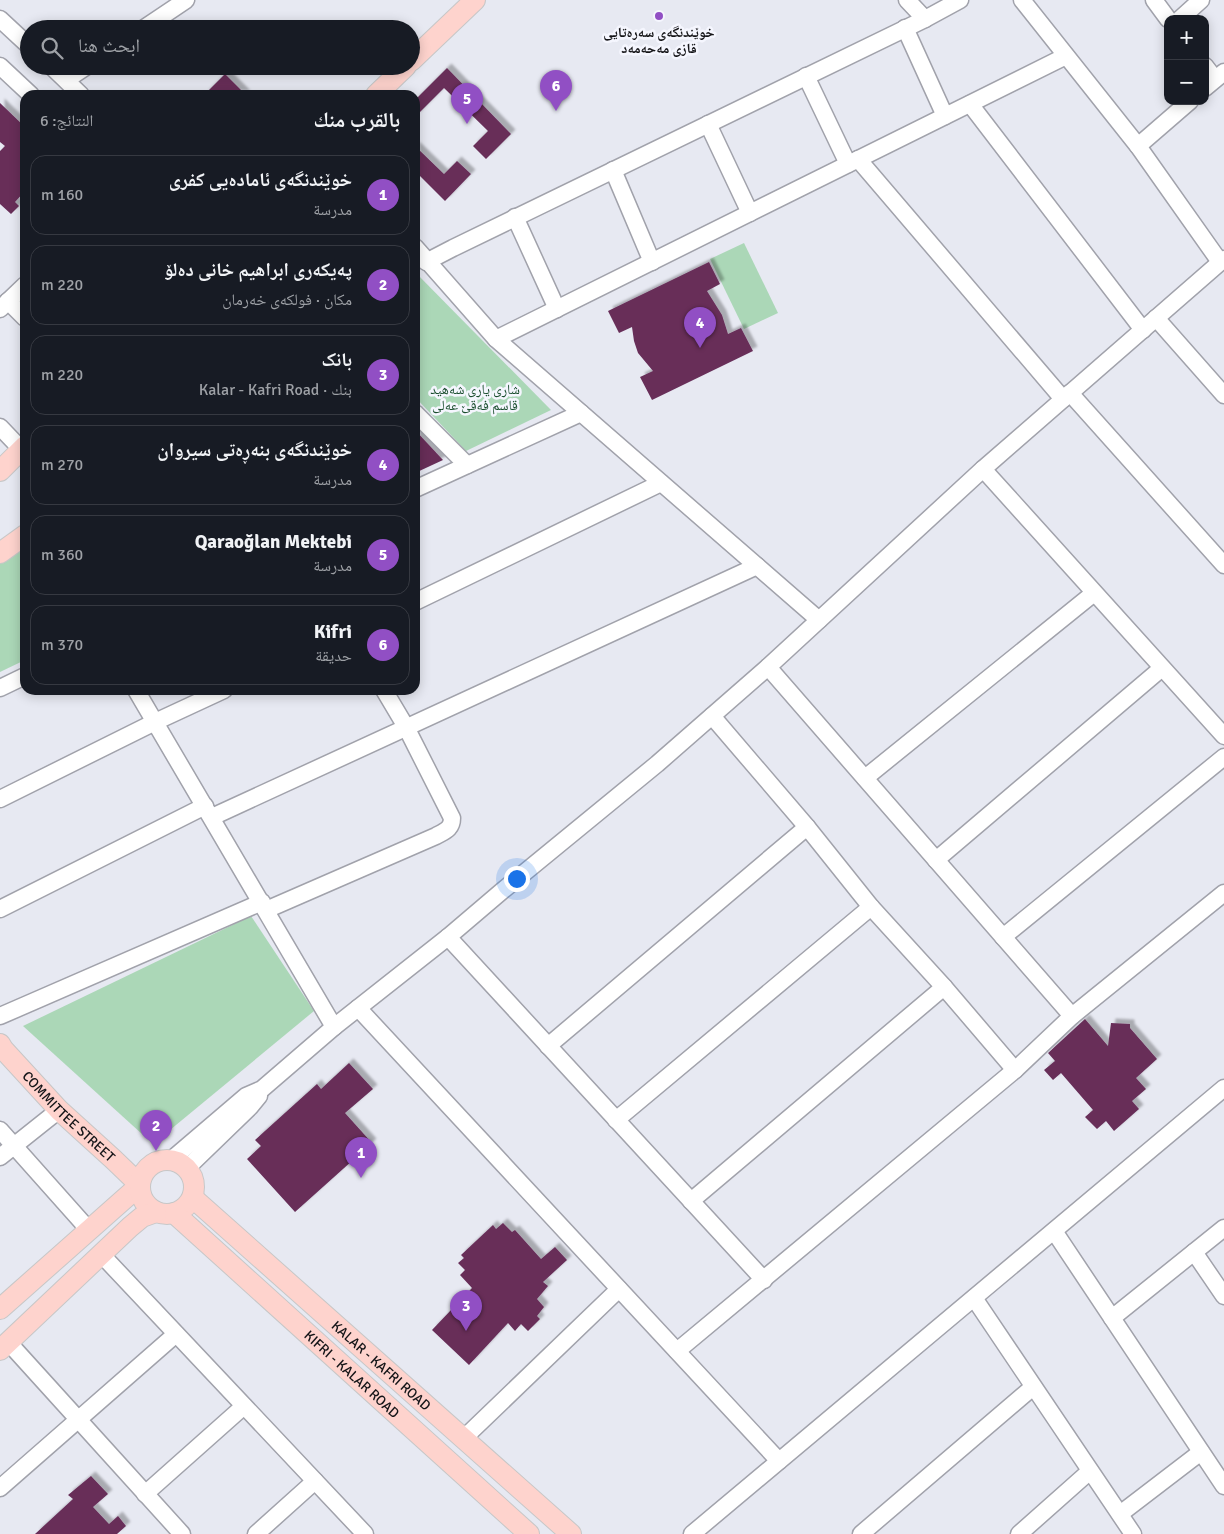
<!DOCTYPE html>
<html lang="ar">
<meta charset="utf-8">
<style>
:root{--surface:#171b24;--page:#20242c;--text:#f1f3f6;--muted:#9ea1a6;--line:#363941;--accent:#914fc4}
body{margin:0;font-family:Signika,"Noto Naskh Arabic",sans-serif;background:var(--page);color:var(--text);direction:rtl}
.controls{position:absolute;right:15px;top:15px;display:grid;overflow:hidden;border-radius:10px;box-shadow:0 2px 12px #0003}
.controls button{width:45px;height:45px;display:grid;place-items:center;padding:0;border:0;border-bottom:1px solid var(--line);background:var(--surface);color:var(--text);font:25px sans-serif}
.you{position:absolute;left:516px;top:878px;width:18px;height:18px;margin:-12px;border:4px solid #fff;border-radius:50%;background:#1a73e8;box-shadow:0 0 0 8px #1a73e833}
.badge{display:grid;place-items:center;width:32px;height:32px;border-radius:50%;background:var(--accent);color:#fff;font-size:16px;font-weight:700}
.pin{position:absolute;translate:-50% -41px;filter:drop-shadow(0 1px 2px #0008)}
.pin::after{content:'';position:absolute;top:26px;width:18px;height:15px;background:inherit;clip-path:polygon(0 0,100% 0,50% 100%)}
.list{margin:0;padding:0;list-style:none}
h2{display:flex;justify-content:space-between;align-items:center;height:65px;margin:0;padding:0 20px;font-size:21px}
h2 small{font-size:16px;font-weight:400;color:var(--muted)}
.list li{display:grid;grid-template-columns:32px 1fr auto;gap:15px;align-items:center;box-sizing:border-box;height:80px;margin:0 10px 10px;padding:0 10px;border:1px solid var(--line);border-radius:15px}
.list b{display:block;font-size:19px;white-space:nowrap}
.list p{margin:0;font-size:16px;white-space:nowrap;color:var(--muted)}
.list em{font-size:16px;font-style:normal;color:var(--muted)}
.icon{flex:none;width:28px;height:28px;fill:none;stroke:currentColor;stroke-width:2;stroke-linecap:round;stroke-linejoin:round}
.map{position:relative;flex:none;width:1224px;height:1534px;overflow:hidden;direction:ltr}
.search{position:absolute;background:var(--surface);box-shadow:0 2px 12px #0003;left:20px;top:20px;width:400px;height:55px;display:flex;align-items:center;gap:12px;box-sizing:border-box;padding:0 18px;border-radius:28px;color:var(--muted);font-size:19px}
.panel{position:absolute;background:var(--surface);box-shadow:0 2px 12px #0003;left:20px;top:90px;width:400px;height:605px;border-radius:15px;direction:rtl}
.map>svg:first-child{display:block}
</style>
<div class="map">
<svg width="1224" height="1534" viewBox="0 0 1224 1534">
<defs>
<filter id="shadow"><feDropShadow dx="4.5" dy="-4.5" stdDeviation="1" flood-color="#0004"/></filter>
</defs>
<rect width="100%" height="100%" fill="#e7e9f2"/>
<g fill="#abd7b7">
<polygon points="744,243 778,313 744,329 710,259"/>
<polygon points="415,272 551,410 466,451 415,397"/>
<polygon points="25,547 25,660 0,672 0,559"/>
<polygon points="251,916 314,1011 153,1144 23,1026"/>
</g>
<g fill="#672e59" filter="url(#shadow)">
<polygon points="447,68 511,134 486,159 473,146 488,131 444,88 415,117 415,100"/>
<polygon points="225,74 246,95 204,95"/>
<polygon points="0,103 25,127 25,191 15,202 19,206 11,214 0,204 0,151 5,146 0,142"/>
<polygon points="415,146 444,174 457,161 471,174 445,201 415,171"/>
<polygon points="709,262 720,284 707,291 722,315 728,334 741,328 753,351 652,400 640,377 653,371 638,353 634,341 632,327 619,333 608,311"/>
<polygon points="415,430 443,460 415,473"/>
<polygon points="1085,1019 1108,1046 1111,1023 1130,1024 1130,1028 1157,1059 1136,1078 1146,1089 1132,1101 1139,1109 1114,1131 1106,1121 1097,1129 1085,1117 1093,1110 1061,1073 1053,1080 1044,1070 1055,1061 1048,1053"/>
<polygon points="349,1063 373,1089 345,1113 372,1143 295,1212 247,1159 261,1146 255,1140 317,1084 321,1089"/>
<polygon points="503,1223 512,1232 515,1230 541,1259 555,1247 567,1260 543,1282 548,1286 537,1299 544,1307 537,1316 540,1319 528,1331 521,1324 515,1331 508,1323 469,1365 432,1330 472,1288 460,1275 465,1270 458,1263 464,1258 461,1255 493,1225 496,1229"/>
<polygon points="91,1476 108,1494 93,1507 109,1524 118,1516 126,1526 117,1534 35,1534 73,1499 68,1495"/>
</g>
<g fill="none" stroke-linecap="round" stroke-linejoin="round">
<defs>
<g id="minor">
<polyline points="907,0 925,19"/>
<polyline points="1022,0 1138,146 1220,262"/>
<polyline points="1154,0 1168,19"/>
<polyline points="0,19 29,46"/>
<polyline points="1180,19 1201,0"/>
<polyline points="905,28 945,116"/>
<polyline points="143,29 186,0"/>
<polyline points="0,66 31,95"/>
<polyline points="51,66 81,95"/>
<polyline points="1205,66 1215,79"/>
<polyline points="806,76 848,164"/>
<polyline points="66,80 87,66"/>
<polyline points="1205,88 1224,72"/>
<polyline points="970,104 1143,330"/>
<polyline points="708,124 750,213"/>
<polyline points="1138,146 1190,101"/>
<polyline points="858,159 1063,399"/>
<polyline points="613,170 652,262"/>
<polyline points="515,217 557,309"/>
<polyline points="415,247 496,339 819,620"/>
<polyline points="426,262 453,248 925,19 960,0"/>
<polyline points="8,301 25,318"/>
<polyline points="0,309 25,285"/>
<polyline points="1156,318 1224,395"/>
<polyline points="496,339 1066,56"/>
<polyline points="1070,393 1224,565"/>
<polyline points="415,413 467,465"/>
<polyline points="0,427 22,450"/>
<polyline points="983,469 1224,736"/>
<polyline points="415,489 581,413"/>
<polyline points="415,602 661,483"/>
<polyline points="768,667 1072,1016"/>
<polyline points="0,688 25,676"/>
<polyline points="136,690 334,1027"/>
<polyline points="712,716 807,827 871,907 944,987 1015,1070"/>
<polyline points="865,778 1094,593"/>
<polyline points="0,799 155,722 224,690"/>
<polyline points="212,817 757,566"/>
<polyline points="936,860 1162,668"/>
<polyline points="0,909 205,806"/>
<path d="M266 910 436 836C445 831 452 829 452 818L406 727 384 690"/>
<polyline points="448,937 764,1280"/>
<polyline points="1003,937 1224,757"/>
<polyline points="358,1008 779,1461"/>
<polyline points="0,1016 262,902"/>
<polyline points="548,1046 807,827"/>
<polyline points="616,1120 871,907"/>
<polyline points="0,1130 89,1230"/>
<polyline points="0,1157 59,1110"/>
<polyline points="171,1160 246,1096 262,1089 334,1027 448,937 502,891 657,764 768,667 983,469 1224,259"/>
<polyline points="187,1168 250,1107 259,1096"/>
<polyline points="691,1201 944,987"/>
<polyline points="1054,1231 1224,1486"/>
<polyline points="1194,1252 1224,1296"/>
<polyline points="101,1254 365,1534"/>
<polyline points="974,1298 1133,1534"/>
<polyline points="1112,1318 1224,1228"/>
<polyline points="9,1343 182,1534"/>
<polyline points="677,1351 1015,1070 1072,1016 1224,893"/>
<polyline points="463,1439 619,1289"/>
<polyline points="0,1488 176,1334"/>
<polyline points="145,1494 244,1406"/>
<polyline points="1120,1514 1201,1452"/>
<polyline points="256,1534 315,1481"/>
<polyline points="692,1534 1224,1088"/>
<polyline points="861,1534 1033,1387"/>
<polyline points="1019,1534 1090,1471"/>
</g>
<g id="major">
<polyline points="411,61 475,0"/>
<polyline points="376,95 406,66"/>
<polyline points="0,471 25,446"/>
<polyline points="0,553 25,535"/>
<path id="s1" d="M0 1044 3 1049 59 1110 113 1159 140 1185 0 1309"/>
<circle cx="167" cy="1187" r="27"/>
<path id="s2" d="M193 1198 571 1534"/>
<path id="s3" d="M174 1213 529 1534"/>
<polyline points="0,1350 130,1227 142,1217 156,1212"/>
</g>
</defs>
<use href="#minor" stroke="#a1a2ab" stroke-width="19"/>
<use href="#major" stroke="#c7c7c7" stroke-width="22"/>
<use href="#minor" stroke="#fff" stroke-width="16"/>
<use href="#major" stroke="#fed3cd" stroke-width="20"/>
</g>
<circle fill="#914fc4" stroke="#f5f6fe" stroke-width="2" cx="659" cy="16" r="5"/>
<g text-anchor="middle" stroke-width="5" stroke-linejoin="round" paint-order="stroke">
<g font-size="14" font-weight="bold" fill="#141417" stroke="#f5f6fe">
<text x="659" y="37">خوێندنگەی سەرەتایی<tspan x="659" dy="16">قازی مەحەمەد</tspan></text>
</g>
<g font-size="14" fill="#194d2d" stroke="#f5f6fe">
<text x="475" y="394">شاری یاری شەهید<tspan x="475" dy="16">قاسم فەقێ عەلی</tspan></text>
</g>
<g font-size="14" fill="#141417" stroke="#f5f6fe">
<text dy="5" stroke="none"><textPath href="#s1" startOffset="100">COMMITTEE STREET</textPath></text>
<text dy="5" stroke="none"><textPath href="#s2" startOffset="252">KALAR - KAFRI ROAD</textPath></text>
<text dy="5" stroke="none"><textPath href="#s3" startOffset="240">KIFRI - KALAR ROAD</textPath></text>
</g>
</g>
</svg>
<div class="controls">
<button>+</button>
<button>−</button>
</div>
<div class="you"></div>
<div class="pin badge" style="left:361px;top:1178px">1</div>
<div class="pin badge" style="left:156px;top:1151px">2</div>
<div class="pin badge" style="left:466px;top:1331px">3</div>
<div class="pin badge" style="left:700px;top:348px">4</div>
<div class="pin badge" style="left:467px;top:124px">5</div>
<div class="pin badge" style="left:556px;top:111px">6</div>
<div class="search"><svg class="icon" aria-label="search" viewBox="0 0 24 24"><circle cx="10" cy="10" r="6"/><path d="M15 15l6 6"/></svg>ابحث هنا</div>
<section class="panel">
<h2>بالقرب منك<small>النتائج: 6</small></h2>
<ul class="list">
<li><span class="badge">1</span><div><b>خوێندنگەی ئامادەیی کفری</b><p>مدرسة</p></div><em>160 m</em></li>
<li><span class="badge">2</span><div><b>پەیکەری ابراهیم خانی دەلۆ</b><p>مكان · فولکەی خەرمان</p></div><em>220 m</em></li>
<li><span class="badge">3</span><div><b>بانک</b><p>بنك · Kalar - Kafri Road</p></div><em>220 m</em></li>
<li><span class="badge">4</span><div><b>خوێندنگەی بنەڕەتی سیروان</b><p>مدرسة</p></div><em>270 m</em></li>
<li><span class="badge">5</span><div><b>Qaraoğlan Mektebi</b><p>مدرسة</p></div><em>360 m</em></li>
<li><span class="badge">6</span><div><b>Kifri</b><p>حديقة</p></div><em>370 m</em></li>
</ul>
</section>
</div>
